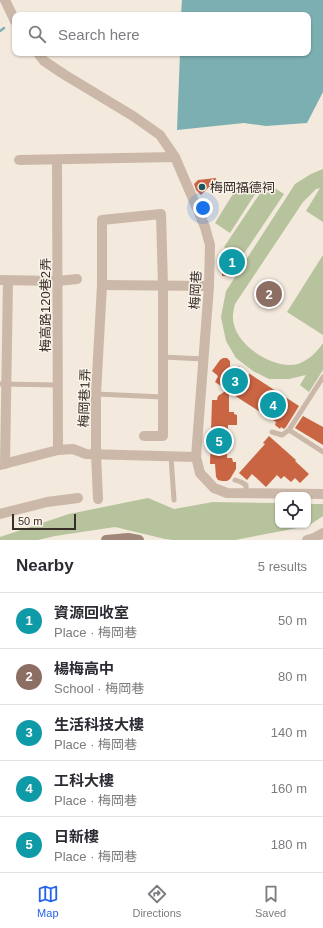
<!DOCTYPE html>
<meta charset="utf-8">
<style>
:root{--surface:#fff;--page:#f2f2f3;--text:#2b2b33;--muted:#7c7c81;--line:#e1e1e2;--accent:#2563eb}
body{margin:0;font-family:Arial,"Noto Sans TC",sans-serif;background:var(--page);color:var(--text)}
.controls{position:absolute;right:12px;bottom:12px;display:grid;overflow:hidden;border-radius:8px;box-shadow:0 1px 3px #0004}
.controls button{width:36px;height:36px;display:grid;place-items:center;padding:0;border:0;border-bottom:1px solid var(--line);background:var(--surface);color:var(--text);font:20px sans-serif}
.scale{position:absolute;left:12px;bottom:10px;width:64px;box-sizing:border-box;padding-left:4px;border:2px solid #382e29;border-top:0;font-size:11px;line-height:14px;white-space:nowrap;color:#382e29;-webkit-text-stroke:3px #faf3ea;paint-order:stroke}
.you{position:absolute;left:203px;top:208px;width:14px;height:14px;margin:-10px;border:3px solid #fff;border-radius:50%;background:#1a73e8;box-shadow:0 0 0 6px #1a73e833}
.badge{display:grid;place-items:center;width:26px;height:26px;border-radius:50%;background:var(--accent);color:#fff;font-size:13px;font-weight:700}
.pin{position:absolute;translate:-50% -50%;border:2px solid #fff;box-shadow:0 1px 4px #0006}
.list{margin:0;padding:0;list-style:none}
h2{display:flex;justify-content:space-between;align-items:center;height:52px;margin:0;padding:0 16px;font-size:17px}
h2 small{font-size:13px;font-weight:400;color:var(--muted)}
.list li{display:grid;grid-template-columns:26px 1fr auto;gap:12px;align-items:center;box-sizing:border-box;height:56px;padding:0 16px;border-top:1px solid var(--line)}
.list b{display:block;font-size:15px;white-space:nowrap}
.list p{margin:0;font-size:13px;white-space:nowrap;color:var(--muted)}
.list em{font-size:13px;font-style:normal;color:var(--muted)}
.icon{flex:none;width:22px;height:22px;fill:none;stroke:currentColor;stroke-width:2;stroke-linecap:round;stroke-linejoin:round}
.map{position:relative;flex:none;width:323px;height:540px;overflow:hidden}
.search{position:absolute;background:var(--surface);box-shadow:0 1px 3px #0004;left:12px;right:12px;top:12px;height:44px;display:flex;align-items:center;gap:10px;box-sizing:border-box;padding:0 14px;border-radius:8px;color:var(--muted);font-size:15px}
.sheet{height:332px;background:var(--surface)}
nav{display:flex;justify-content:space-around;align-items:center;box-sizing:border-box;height:56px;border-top:1px solid var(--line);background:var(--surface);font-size:11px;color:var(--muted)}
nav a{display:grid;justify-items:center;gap:2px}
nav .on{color:var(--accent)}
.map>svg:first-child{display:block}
</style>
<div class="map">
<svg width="323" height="540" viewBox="0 0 323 540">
<rect width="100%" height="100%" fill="#f3e9dd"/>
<g fill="#b6c39c">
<path d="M323 169V222L306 211 320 188 316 189 303 202 235 304C233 312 232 318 234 325 240 348 275 370 298 364 309 360 317 352 323 343V370L309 392 300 385 306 375 289 379H269L253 371 236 358 226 341 221 317 226 291 295 184 311 174Z"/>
<polygon points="241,181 257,191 230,233 215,223"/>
<polygon points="267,183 284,194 241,258 224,247"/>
<polygon points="323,255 323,335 287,312"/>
<polygon points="148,498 174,509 213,502 278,503 278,525 308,525 308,504 323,504 323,516 308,526 235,540 173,540 165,539 115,527 55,536 38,540 0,540 0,537 69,514"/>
</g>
<polygon fill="#7bafb1" points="182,0 323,0 323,92 307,123 266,126 244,123 177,130 180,53 308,53 308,15 181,15"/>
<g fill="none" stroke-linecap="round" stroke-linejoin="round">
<polyline stroke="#7bafb1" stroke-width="2.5" points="0,31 4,28"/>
</g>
<g fill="#ca6544">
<polygon points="216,178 217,186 209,187 201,195 196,190 194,184 198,180"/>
<polygon points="227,251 241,261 231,276 222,276 222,271 223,264 224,256"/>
<polygon points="223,358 227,358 230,361 230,371 238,366 241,367 246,375 250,374 253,376 299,406 286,427 284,429 281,427 280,429 275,425 276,422 229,392 229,412 234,412 234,414 237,415 237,425 228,425 227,458 232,458 233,462 236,462 236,469 230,479 227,481 222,481 218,480 216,477 215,464 210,464 212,400 217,400 218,396 227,390 215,382 218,376 212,371 220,360"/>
<polygon points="303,416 323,427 323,445 295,428"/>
<polygon points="269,436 296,460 295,461 309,474 300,483 295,478 291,482 284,476 281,479 277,475 266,487 252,474 247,480 239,473 265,444 263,443"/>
</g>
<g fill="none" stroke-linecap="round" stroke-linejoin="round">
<g stroke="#ccb8a8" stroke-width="5">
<polyline points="163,357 204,359"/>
<polyline points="0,384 58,385"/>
<polyline points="96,394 163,397"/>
<polyline points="289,430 323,377"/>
<polyline points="272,432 282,435 289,430 323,452"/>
<polyline points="171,457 174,500"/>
<polyline points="235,480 241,482 246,485 246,493"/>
</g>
<g stroke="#ccb8a8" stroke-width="10">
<polyline points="5,0 15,21"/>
<polyline points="38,53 44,61 65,75 133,116 160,135 175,157 205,227 210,245 209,286 196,457 200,473 214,488 227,493 323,494"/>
<polyline points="19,160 175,157"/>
<polyline points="57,160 58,450"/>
<polyline points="0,280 58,281 77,279"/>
<polyline points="102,285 209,286"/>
<polyline points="5,464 8,281"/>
<polyline points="0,465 58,450 73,449 86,454 196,457"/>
<polyline points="98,499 96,454 96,394 102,285 102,220 161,214 163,286 163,436 144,436"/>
<polyline points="0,514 47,502 78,498"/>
<polyline points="307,540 314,538 323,533"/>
</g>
<polyline stroke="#a08779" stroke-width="10" points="106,540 128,538 139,540"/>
</g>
<circle fill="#1c575c" stroke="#faf3ea" stroke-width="1.5" cx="202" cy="187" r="4"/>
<g text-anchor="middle" stroke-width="3" stroke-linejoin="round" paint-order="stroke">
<g font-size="13" fill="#382e29" stroke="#faf3ea" text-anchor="start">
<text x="210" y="192">梅岡福德祠</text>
</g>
<g font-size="13" fill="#382e29" stroke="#faf3ea">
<text transform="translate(195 290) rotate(-87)" y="5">梅岡巷</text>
<text transform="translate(45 305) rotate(-90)" y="5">梅高路120巷2弄</text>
<text transform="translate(84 398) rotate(-88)" y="5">梅岡巷1弄</text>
</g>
</g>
</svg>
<div class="controls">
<button><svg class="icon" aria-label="locate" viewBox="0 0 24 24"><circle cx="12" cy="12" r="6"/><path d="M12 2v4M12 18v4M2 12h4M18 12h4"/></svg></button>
</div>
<div class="scale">50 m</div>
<div class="you"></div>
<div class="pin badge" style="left:232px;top:262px;background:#0f9aa8">1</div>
<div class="pin badge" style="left:269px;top:294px;background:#8d6e63">2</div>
<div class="pin badge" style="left:235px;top:381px;background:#0f9aa8">3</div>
<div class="pin badge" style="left:273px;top:405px;background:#0f9aa8">4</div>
<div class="pin badge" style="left:219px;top:441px;background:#0f9aa8">5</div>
<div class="search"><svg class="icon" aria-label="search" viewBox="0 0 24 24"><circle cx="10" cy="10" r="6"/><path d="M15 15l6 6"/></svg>Search here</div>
</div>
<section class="sheet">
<h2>Nearby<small>5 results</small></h2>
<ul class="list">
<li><span class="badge" style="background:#0f9aa8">1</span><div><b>資源回收室</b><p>Place · 梅岡巷</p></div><em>50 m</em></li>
<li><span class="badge" style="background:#8d6e63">2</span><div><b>楊梅高中</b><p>School · 梅岡巷</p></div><em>80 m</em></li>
<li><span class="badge" style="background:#0f9aa8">3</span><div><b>生活科技大樓</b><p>Place · 梅岡巷</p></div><em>140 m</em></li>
<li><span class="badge" style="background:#0f9aa8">4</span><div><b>工科大樓</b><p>Place · 梅岡巷</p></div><em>160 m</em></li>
<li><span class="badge" style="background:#0f9aa8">5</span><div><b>日新樓</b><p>Place · 梅岡巷</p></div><em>180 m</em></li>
</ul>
</section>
<nav>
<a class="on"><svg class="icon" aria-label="map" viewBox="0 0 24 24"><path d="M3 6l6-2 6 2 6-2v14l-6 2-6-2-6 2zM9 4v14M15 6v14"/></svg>Map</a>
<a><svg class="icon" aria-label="directions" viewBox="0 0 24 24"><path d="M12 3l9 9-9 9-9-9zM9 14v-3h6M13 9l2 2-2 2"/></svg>Directions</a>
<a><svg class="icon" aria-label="saved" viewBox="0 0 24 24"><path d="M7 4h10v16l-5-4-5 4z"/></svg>Saved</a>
</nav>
